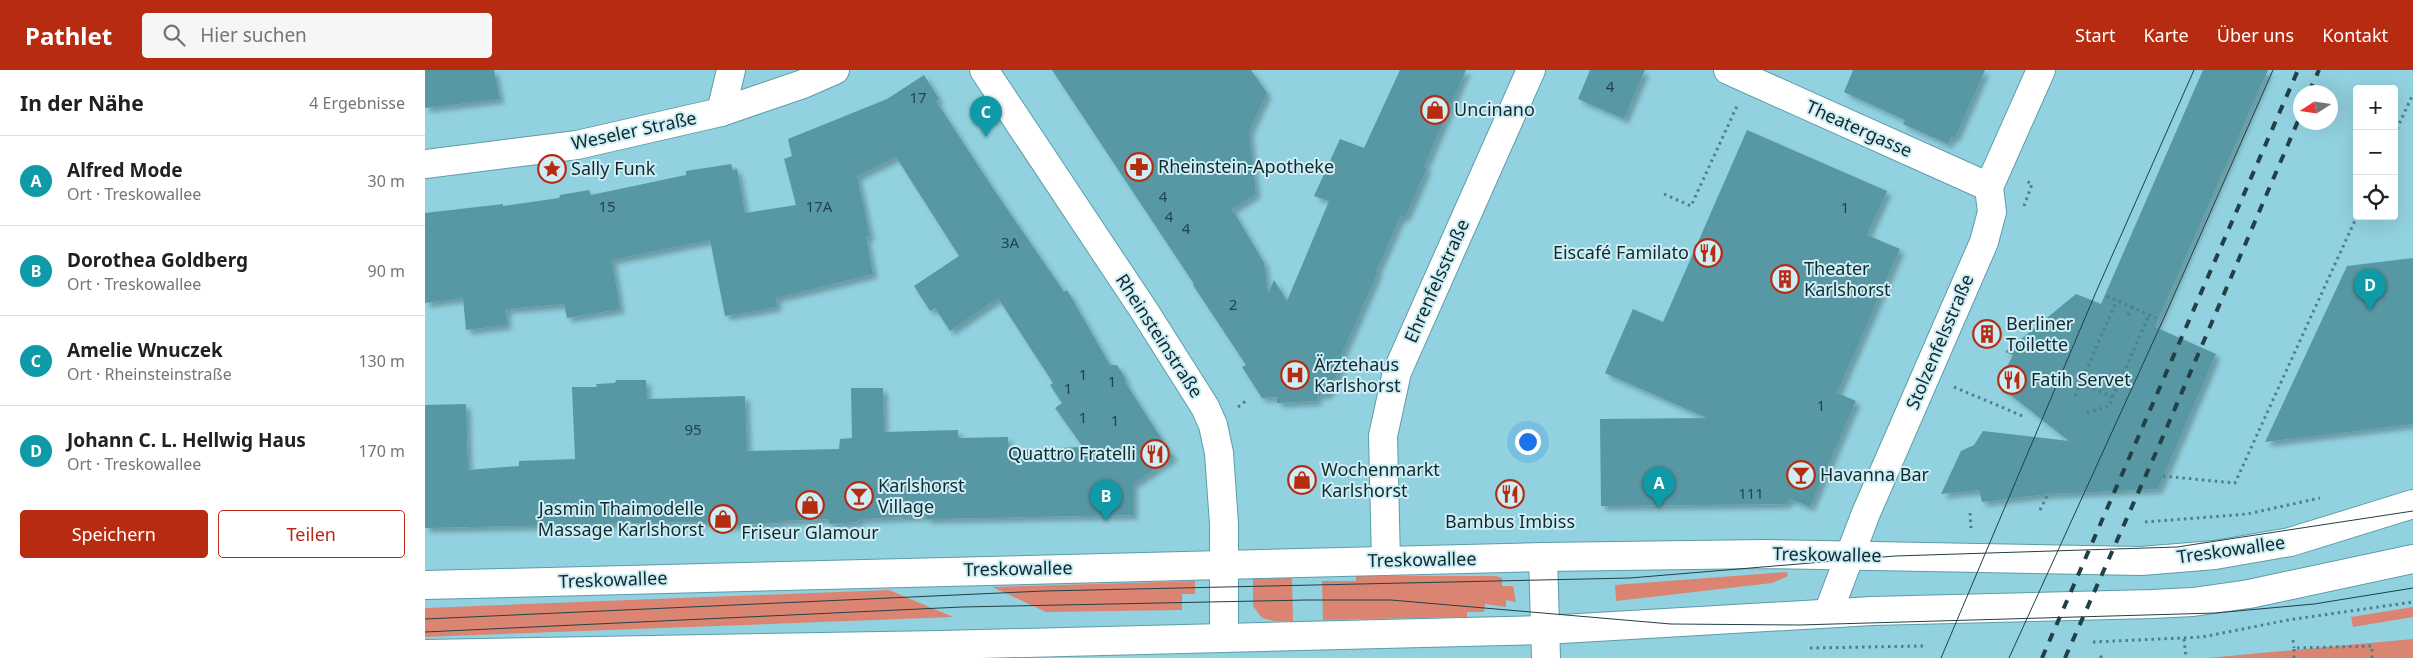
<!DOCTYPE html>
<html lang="de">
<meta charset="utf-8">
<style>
:root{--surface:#fff;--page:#f6f6f6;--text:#202124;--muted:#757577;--line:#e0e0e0;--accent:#b72b10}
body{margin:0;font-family:"Noto Sans",sans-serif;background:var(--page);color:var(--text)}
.controls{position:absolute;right:15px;top:15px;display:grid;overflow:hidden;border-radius:5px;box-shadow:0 5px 20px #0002}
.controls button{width:45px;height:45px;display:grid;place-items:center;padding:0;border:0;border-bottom:1px solid var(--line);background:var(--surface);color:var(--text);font:25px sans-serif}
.compass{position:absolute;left:1868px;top:15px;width:45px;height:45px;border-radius:50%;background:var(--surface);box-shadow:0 5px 20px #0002;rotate:258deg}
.you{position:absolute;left:1102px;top:371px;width:18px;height:18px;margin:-12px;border:4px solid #fff;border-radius:50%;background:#1a73e8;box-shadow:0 0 0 8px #1a73e833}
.badge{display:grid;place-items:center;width:32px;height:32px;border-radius:50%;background:var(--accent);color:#fff;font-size:16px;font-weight:700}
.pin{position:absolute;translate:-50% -41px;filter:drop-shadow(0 1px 2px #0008)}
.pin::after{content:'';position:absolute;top:26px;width:18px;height:15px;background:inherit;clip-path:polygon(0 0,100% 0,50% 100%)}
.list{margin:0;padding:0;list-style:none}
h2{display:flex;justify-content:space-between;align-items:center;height:65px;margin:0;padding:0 20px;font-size:21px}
h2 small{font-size:16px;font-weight:400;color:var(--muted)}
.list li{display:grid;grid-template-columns:32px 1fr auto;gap:15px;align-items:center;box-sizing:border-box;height:90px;padding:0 20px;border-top:1px solid var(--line)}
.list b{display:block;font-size:19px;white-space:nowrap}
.list p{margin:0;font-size:16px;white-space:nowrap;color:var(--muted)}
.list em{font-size:16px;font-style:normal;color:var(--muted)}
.actions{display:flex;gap:10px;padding:15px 20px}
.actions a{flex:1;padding:11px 0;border:1px solid var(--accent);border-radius:5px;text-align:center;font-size:18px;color:var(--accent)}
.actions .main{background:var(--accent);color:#fff}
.icon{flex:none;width:28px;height:28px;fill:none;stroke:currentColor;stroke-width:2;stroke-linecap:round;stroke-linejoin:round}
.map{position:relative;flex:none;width:1988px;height:588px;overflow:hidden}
header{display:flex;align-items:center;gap:30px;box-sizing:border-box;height:70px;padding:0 25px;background:var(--accent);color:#fff}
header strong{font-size:24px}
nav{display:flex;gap:28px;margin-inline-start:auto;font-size:18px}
.search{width:350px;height:45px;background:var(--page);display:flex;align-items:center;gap:12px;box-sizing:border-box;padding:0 18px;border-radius:5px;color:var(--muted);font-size:19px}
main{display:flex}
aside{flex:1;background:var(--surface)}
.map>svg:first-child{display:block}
</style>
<header>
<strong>Pathlet</strong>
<div class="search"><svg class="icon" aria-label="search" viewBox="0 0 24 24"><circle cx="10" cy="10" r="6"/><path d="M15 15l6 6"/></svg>Hier suchen</div>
<nav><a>Start</a><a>Karte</a><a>Über uns</a><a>Kontakt</a></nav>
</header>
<main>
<aside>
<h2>In der Nähe<small>4 Ergebnisse</small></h2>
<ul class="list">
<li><span class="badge" style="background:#0f9aa8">A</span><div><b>Alfred Mode</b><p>Ort · Treskowallee</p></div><em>30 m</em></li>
<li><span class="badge" style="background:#0f9aa8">B</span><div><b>Dorothea Goldberg</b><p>Ort · Treskowallee</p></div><em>90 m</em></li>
<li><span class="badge" style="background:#0f9aa8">C</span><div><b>Amelie Wnuczek</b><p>Ort · Rheinsteinstraße</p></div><em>130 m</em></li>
<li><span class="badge" style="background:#0f9aa8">D</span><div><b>Johann C. L. Hellwig Haus</b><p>Ort · Treskowallee</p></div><em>170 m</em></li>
</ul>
<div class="actions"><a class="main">Speichern</a><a>Teilen</a></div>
</aside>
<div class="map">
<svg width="1988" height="588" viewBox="0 0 1988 588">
<defs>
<filter id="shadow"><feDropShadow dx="4.5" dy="4.5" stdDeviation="2.5" flood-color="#0004"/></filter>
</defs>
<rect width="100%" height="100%" fill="#92d2e0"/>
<g fill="#db8472">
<polygon points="1362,502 1363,506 1347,513 1191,531 1190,515"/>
<polygon points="931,506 1071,506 1077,508 1077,516 1088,516 1091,532 1081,530 1081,537 1060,534 1059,542 1042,542 1042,547 898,550 897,511 931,511"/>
<polygon points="867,508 868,551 849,551 837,548 828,536 828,509"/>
<polygon points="770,511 770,524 757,524 757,540 621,542 567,517"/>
<polygon points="464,520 528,547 0,567 0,538"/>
<polygon points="1988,537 1988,547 1928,557 1926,547"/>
<polygon points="1988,569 1988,588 1782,588"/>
</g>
<g fill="#5897a4" filter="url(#shadow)">
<polygon points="0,0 69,0 75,29 0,38"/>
<polygon points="627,0 826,0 842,23 824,61 831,124 807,139 839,193 843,223 849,210 862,231 904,131 889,126 915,69 939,78 975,0 1041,0 999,97 1002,98 980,148 976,146 951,202 953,202 916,286 920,288 903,324 892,325 892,331 852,333 852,327 837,328 817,297 821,295 768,215 769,214"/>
<polygon points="1165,0 1220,0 1199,49 1153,29"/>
<polygon points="1428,0 1560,0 1530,68 1526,67 1523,74 1478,54 1480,50 1419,22"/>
<polygon points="1778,0 1843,0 1730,257 1791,284 1733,419 1623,424 1557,432 1554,420 1516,424 1536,381 1549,375 1558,361 1644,371 1573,315 1588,285 1580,282 1651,224 1676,234"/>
<polygon points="499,5 514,29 511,31 567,117 639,222 642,220 685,295 692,295 700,308 700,312 748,387 708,414 708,445 501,449 501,446 434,449 433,452 404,454 404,449 354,451 354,453 292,456 291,453 263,452 0,458 0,335 41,334 43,400 94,396 94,391 150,389 147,317 172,317 171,314 190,313 191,310 221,310 222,329 320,326 322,381 414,379 415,369 427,368 426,318 458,318 459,362 533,360 533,368 583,367 583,380 658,377 630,338 637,333 625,315 628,313 573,228 525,261 510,238 505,241 489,216 534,186 471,87 432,106 445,166 441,167 448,204 351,228 352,237 300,246 285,170 187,190 195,239 142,248 139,234 81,239 82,255 41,260 38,228 0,233 0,143 78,134 78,136 134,128 135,125 164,120 166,125 261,105 261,101 306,94 308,100 312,99 320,143 371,135 359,89 367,86 363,69 462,29"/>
<polygon points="1322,60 1462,121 1442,165 1475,179 1412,323 1431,331 1385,437 1366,429 1360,434 1176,436 1175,349 1282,348 1180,303 1208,239 1238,252"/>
<polygon points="1988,188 1988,354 1840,372 1922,196"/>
</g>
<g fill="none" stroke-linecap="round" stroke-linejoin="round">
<defs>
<g id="street">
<polyline points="559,0 720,242 780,337 788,355 794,383 799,454 799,568"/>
<polyline points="1303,0 1564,117"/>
<polyline points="296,42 306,0"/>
<polyline points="0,94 152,75 296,42 378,14 410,0"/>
<polyline points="1118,487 1121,588"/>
<polyline points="961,491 958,366 972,302 1106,0"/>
<polyline points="1403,543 1441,443 1559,172 1567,142 1564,117 1616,0"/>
</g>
<g id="secondary">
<polyline points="0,515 1118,487 1340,484 1716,491 1790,485 1865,472 1988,434"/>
<polyline points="0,584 516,575 1120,560 1447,541 1727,534 1768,532 1824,524 1988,489"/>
</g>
</defs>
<use href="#street" stroke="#5d9ca9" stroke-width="30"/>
<use href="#secondary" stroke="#5d9ca9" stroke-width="30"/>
<g stroke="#517f88" stroke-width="3" stroke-dasharray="2.5 4" stroke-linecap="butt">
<polyline points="1969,65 1988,24"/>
<polyline points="1239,124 1266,136 1312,36"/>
<polyline points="1599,136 1607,114 1600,110"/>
<polyline points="1682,226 1731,248"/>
<polyline points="1703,245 1707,237"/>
<polyline points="1656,313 1688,327"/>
<polyline points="1529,317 1600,347"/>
<polyline points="1650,326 1692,230"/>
<polyline points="813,337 822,330"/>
<polyline points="1662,343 1684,336 1724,245"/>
<polyline points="1738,406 1810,413 1932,146"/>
<polyline points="1615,440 1623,424"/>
<polyline points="1545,443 1546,458"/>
<polyline points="1720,452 1822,444 1895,428"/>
<polyline points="1759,569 1761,588"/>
<polyline points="1868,570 1869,578"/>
<polyline points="1668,572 1777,567 1863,550 1988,532"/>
<polyline points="1385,578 1498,576"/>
<polyline points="1676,588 1676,582"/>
<polyline points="1869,588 1869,578 1947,576 1947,588"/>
</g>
<use href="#street" stroke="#fff" stroke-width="28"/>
<use href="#secondary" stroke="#fff" stroke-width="28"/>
<g stroke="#214147" stroke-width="1">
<polyline points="0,549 619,521 1205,508 1470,486 1752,477 1988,441"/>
<polyline points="0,562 537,537 882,530 966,530 1246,554 1374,555 1790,543 1889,534 1988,518"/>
<polyline points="1516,588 1671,222 1769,0"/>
<polyline points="1584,588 1738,250 1848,0"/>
</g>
<g stroke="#214147" stroke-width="4" stroke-dasharray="9 9" stroke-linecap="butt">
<polyline points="1884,22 1894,0"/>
<polyline points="1617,588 1873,0"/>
<polyline points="1640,588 1736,371 1876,44"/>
</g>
</g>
<defs>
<symbol id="shop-ring" viewBox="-11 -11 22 22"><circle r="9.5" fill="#ceedf4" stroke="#b72b10" stroke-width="1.5"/><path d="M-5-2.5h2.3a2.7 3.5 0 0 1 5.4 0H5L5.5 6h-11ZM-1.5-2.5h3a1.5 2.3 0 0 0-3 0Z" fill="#b72b10"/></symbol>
<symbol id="pharmacy-ring" viewBox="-11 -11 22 22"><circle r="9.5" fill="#ceedf4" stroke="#b72b10" stroke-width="1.5"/><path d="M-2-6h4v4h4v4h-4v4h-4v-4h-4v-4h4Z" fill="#b72b10"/></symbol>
<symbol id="sight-ring" viewBox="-11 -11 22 22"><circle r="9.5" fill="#ceedf4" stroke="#b72b10" stroke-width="1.5"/><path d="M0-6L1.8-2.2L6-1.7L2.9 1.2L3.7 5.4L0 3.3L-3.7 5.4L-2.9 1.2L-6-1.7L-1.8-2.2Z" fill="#b72b10"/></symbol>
<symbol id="restaurant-ring" viewBox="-11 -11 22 22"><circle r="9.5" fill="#ceedf4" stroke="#b72b10" stroke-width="1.5"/><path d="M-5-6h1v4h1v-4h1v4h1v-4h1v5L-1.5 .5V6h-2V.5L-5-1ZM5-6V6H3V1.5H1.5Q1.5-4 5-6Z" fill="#b72b10"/></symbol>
<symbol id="building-ring" viewBox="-11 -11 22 22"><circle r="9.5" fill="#ceedf4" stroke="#b72b10" stroke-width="1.5"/><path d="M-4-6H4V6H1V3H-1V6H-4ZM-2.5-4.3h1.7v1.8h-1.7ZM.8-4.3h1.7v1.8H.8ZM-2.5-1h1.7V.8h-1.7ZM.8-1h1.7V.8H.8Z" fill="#b72b10"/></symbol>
<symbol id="hospital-ring" viewBox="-11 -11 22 22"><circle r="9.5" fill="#ceedf4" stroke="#b72b10" stroke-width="1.5"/><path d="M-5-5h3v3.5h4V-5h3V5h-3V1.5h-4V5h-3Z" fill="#b72b10"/></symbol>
<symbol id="bar-ring" viewBox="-11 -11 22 22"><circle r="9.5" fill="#ceedf4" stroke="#b72b10" stroke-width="1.5"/><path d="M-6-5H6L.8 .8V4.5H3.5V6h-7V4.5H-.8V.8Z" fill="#b72b10"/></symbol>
</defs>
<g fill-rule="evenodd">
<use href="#shop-ring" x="994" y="24" width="32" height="32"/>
<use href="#pharmacy-ring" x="698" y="81" width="32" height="32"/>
<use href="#sight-ring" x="111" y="83" width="32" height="32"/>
<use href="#restaurant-ring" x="1267" y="167" width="32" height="32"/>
<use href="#building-ring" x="1344" y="193" width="32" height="32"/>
<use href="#building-ring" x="1546" y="248" width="32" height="32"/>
<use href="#hospital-ring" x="854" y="289" width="32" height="32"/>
<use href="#restaurant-ring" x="1571" y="294" width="32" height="32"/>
<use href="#restaurant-ring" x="714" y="368" width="32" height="32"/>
<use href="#bar-ring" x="1360" y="389" width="32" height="32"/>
<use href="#shop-ring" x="861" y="394" width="32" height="32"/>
<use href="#restaurant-ring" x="1069" y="408" width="32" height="32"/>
<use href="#bar-ring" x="418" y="410" width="32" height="32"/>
<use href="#shop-ring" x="369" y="419" width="32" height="32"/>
<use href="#shop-ring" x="282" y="433" width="32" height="32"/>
</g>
<g text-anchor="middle" stroke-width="4" stroke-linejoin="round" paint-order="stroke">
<g font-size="15" fill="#21454c">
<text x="1185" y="22">4</text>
<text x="493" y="33">17</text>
<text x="738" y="132">4</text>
<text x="182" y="142">15</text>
<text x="394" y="142">17A</text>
<text x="1420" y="143">1</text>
<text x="744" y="152">4</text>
<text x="761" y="164">4</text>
<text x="585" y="178">3A</text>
<text x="808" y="240">2</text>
<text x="658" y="310">1</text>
<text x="687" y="317">1</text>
<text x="643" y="324">1</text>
<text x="1396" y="341">1</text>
<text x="658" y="353">1</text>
<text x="690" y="356">1</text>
<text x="268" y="365">95</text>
<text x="1326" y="429">111</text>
</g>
<g font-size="18" fill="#0f2a2f" stroke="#ceedf4" text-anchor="start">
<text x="1029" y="46">Uncinano</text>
<text x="733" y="103">Rheinstein-Apotheke</text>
<text x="146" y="105">Sally Funk</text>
<text x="1264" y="189" text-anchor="end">Eiscafé Familato</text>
<text x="1379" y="205">Theater<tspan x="1379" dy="21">Karlshorst</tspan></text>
<text x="1581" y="260">Berliner<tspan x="1581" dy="21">Toilette</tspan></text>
<text x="889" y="301">Ärztehaus<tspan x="889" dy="21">Karlshorst</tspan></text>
<text x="1606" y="316">Fatih Servet</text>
<text x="711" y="390" text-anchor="end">Quattro Fratelli</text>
<text x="896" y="406">Wochenmarkt<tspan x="896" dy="21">Karlshorst</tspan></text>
<text x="1395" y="411">Havanna Bar</text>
<text x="453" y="422">Karlshorst<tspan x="453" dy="21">Village</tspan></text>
<text x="279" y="445" text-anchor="end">Jasmin Thaimodelle<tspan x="279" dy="21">Massage Karlshorst</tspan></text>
<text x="1085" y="458" text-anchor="middle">Bambus Imbiss</text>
<text x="385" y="469" text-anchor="middle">Friseur Glamour</text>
</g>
<g font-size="18" fill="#0f2a2f" stroke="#ceedf4">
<text transform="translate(1434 59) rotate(24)" y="6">Theatergasse</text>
<text transform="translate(209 61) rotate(-12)" y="6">Weseler Straße</text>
<text transform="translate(1012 211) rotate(-66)" y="6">Ehrenfelsstraße</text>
<text transform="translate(734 266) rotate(57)" y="6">Rheinsteinstraße</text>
<text transform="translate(1515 272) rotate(-67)" y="6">Stolzenfelsstraße</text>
<text transform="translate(1806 480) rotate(-8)" y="6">Treskowallee</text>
<text transform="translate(1402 485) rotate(1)" y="6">Treskowallee</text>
<text transform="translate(997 490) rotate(-1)" y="6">Treskowallee</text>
<text transform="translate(593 499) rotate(-1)" y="6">Treskowallee</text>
<text transform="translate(188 510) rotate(-2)" y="6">Treskowallee</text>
</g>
</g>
</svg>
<div class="controls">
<button>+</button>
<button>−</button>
<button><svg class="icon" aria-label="locate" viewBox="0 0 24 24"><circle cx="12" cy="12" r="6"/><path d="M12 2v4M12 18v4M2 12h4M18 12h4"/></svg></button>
</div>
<svg class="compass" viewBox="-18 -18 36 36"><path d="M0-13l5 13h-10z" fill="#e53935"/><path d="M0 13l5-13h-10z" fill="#757577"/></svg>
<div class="you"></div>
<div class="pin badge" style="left:1234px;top:438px;background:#0f9aa8">A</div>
<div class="pin badge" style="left:681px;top:451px;background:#0f9aa8">B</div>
<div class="pin badge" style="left:561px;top:67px;background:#0f9aa8">C</div>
<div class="pin badge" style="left:1945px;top:240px;background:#0f9aa8">D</div>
</div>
</main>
